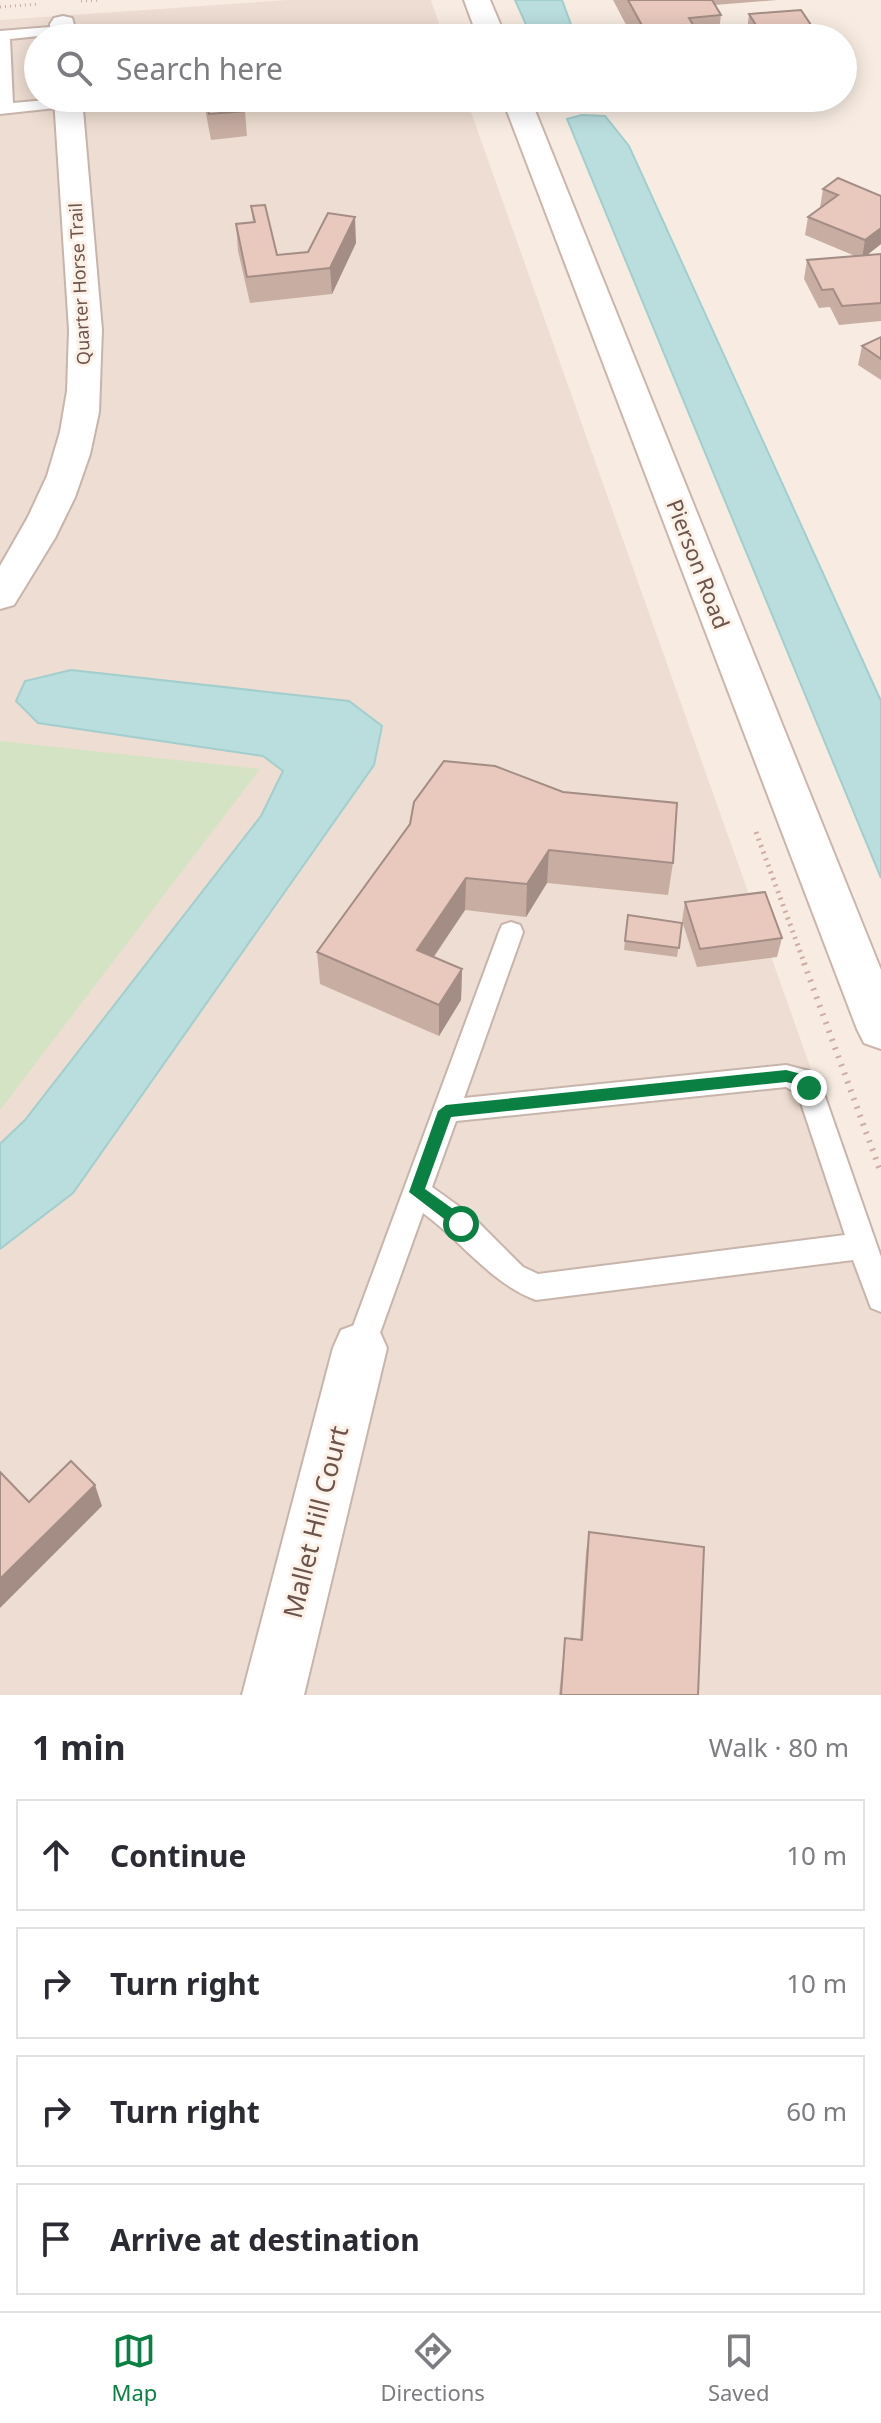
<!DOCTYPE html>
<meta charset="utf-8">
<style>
:root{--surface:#fff;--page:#f7f7f7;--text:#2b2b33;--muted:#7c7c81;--line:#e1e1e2;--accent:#0b8043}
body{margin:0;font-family:"Noto Sans",sans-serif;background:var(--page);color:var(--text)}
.stop{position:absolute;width:24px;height:24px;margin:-18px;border:6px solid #0b8043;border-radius:50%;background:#fff}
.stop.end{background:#0b8043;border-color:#fff;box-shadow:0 2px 8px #0008}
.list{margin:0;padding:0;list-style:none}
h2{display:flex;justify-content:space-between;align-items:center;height:104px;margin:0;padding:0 32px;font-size:34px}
h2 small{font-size:26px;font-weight:400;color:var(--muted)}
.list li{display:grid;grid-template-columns:52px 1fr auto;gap:24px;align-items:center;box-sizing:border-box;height:112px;margin:0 16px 16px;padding:0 16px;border:2px solid var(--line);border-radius:0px}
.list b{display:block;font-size:30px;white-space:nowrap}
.list em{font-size:26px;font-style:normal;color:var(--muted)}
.icon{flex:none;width:44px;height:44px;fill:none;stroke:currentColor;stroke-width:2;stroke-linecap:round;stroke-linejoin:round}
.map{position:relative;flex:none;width:881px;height:1695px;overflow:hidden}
.search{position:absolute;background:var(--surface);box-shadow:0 4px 20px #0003;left:24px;right:24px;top:24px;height:88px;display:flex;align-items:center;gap:20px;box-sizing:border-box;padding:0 28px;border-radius:44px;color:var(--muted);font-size:30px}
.sheet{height:616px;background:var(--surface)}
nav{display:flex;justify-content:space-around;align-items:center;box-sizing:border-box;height:112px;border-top:2px solid var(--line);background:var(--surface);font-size:22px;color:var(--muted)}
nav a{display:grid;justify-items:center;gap:4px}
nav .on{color:var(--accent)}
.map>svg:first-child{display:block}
</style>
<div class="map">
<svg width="881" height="1695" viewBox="0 0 881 1695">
<rect width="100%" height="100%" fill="#f8ece2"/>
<polygon fill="#eeddd2" points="288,0 431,0 444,38 38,38 38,98 466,98 881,1266 881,1695 0,1695 0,20"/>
<polygon fill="#d4e3c3" points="0,741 260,769 0,1110"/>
<g fill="#badede" stroke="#a2cece" stroke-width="2">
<polygon points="515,0 562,0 576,38 532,38"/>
<polygon points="582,115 605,116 629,146 881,701 881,878 567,119"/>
<polygon points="71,670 349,701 382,726 374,765 73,1193 0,1249 0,1144 25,1120 261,816 283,771 263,756 38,723 16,701 25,681"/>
</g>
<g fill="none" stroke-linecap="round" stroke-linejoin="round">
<defs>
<g id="lane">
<polygon points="63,26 70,30 68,33 10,39 13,103 69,98 74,100 74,106 0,114 0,31"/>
<path d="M511 922 520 925 523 932 464 1098 786 1065 809 1071 822 1088 881 1257V1312L871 1308 853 1260 536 1300C490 1283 463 1242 423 1213L371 1358 360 1362 349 1358 345 1348 499 932 502 925ZM786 1087 798 1094 845 1235 538 1274 523 1267 471 1215 432 1187 456 1121Z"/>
</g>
<g id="street">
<polygon points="63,16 72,18 78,38 50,38 50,24 54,18"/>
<polygon points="54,98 82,98 102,330 99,412 90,454 75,497 55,538 14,605 0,609 0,566 28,517 47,476 60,432 67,391 69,330"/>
<polygon points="360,1323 379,1330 387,1348 304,1695 242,1695 333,1348 341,1330"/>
</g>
<g id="secondary">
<polygon points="464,0 490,0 506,38 478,38"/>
<polygon points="502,98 530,98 881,970 881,1049 864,1043 857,1029"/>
</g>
</defs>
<use href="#lane" stroke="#c7b4ab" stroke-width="4"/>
<use href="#street" stroke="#c7b4ab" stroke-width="4"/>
<use href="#secondary" stroke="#ccb5ab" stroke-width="4"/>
<g stroke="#cdada1" stroke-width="3" stroke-dasharray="1 4" stroke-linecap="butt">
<polyline points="81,1 100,0"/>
<polyline points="0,7 39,4"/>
</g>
<polyline stroke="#cdada1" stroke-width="5" stroke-dasharray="2 5" stroke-linecap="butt" points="756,832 805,965"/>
<polyline stroke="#cdada1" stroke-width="6" stroke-dasharray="2 7" stroke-linecap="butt" points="804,963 881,1173"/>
<use href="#lane" fill="#fff" fill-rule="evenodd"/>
<use href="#street" fill="#fff" fill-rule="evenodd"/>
<use href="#secondary" fill="#fff" fill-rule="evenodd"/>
</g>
<g fill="#c8ada3">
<polygon points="613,0 777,0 715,5 721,15 718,38 633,38"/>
<polygon points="749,14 817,34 816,38 751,38 747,31"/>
<polygon points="203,98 242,98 245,111 247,136 211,140"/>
<polygon points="838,178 881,244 867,255 881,254 881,321 839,325 830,307 819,308 804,279 807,260 855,256 805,235 808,217 820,208 823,189"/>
<polygon points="251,206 277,255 308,252 356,243 332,294 250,303 238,251 236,224 253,223"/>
<polygon points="881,337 881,380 858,365 862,346"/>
<polygon points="410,824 673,863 668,895 547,883 526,917 465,910 434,957 462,969 461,1000 439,1036 320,984 317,952"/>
<polygon points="685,902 782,938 777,957 697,967 682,921"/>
<polygon points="628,915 682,923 677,957 624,950"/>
<polygon points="589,1532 698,1695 559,1695 565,1638 580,1640 586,1552"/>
</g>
<g fill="#a38d85">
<polygon points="355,217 356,243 332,294 330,268"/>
<polygon points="881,228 881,244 862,259 865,240"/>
<polygon points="549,850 547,883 526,917 527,884"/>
<polygon points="466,878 465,910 417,981 417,950"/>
<polygon points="462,969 461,1000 439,1036 439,1005"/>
<polygon points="95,1485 102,1506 0,1608 0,1579"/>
</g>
<g fill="#e9c9be" stroke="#a38d85" stroke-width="2">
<polygon points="628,0 712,0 721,15 689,18 700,36 649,38"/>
<polygon points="801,10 817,34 764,38 749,14"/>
<polygon points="248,25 251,36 266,35 266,38 187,38 213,36 211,28"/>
<polygon points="206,98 242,98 245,111 209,114"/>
<polygon points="838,178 881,196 881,228 865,240 808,217 838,195 823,189"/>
<polygon points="265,205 277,255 308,252 328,213 355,217 330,268 247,277 236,224 255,222 251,206"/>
<polygon points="881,254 881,303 842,306 833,289 822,290 807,260"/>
<polygon points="881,337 881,359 862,346"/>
<polygon points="444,761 495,766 563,792 677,803 673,863 549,850 527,884 466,878 417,950 462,969 439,1005 317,952 410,824 414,802"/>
<polygon points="765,892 782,938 700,949 685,902"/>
<polygon points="628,915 682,923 679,948 625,941"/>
<polygon points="71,1461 95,1485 0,1579 0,1472 29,1502"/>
<polygon points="589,1532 704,1547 698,1695 561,1695 565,1638 582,1640"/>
</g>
<polygon fill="#0b8043" points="786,1070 805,1075 814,1084 814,1092 803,1092 795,1084 786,1082 451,1117 425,1189 467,1219 467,1228 456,1228 409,1192 438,1111 446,1105"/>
<g text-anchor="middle" stroke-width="6" stroke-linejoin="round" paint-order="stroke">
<g font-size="18" fill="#6c534c" stroke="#fcf1e7">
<text transform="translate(80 284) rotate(-93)" y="6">Quarter Horse Trail</text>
</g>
<g font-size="22" fill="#6c534c" stroke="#fcf1e7">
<text transform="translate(698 564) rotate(69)" y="8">Pierson Road</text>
</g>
<g font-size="26" fill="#6c534c" stroke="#fcf1e7">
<text transform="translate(316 1522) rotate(-76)" y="9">Mallet Hill Court</text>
</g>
</g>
</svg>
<div class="stop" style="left:461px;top:1224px"></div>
<div class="stop end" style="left:809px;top:1088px"></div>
<div class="search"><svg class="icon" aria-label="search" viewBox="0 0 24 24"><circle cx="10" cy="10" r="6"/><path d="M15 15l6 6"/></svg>Search here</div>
</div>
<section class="sheet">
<h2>1 min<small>Walk · 80 m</small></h2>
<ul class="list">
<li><svg class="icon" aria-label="ahead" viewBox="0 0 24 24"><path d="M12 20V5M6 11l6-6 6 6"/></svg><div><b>Continue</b></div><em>10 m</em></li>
<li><svg class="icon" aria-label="right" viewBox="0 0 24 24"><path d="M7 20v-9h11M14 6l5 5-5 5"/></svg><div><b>Turn right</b></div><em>10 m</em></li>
<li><svg class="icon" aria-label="right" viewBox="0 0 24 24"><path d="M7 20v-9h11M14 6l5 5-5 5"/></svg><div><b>Turn right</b></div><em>60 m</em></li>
<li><svg class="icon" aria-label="arrive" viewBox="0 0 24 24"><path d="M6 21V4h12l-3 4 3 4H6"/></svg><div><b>Arrive at destination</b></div></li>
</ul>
</section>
<nav>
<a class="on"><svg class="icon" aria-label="map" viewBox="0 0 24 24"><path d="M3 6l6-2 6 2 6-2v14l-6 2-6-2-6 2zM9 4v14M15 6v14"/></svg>Map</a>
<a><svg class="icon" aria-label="directions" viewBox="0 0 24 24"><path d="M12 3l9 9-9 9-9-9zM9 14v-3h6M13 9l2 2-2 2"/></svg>Directions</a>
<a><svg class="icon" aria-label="saved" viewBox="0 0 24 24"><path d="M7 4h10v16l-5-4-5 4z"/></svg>Saved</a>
</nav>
